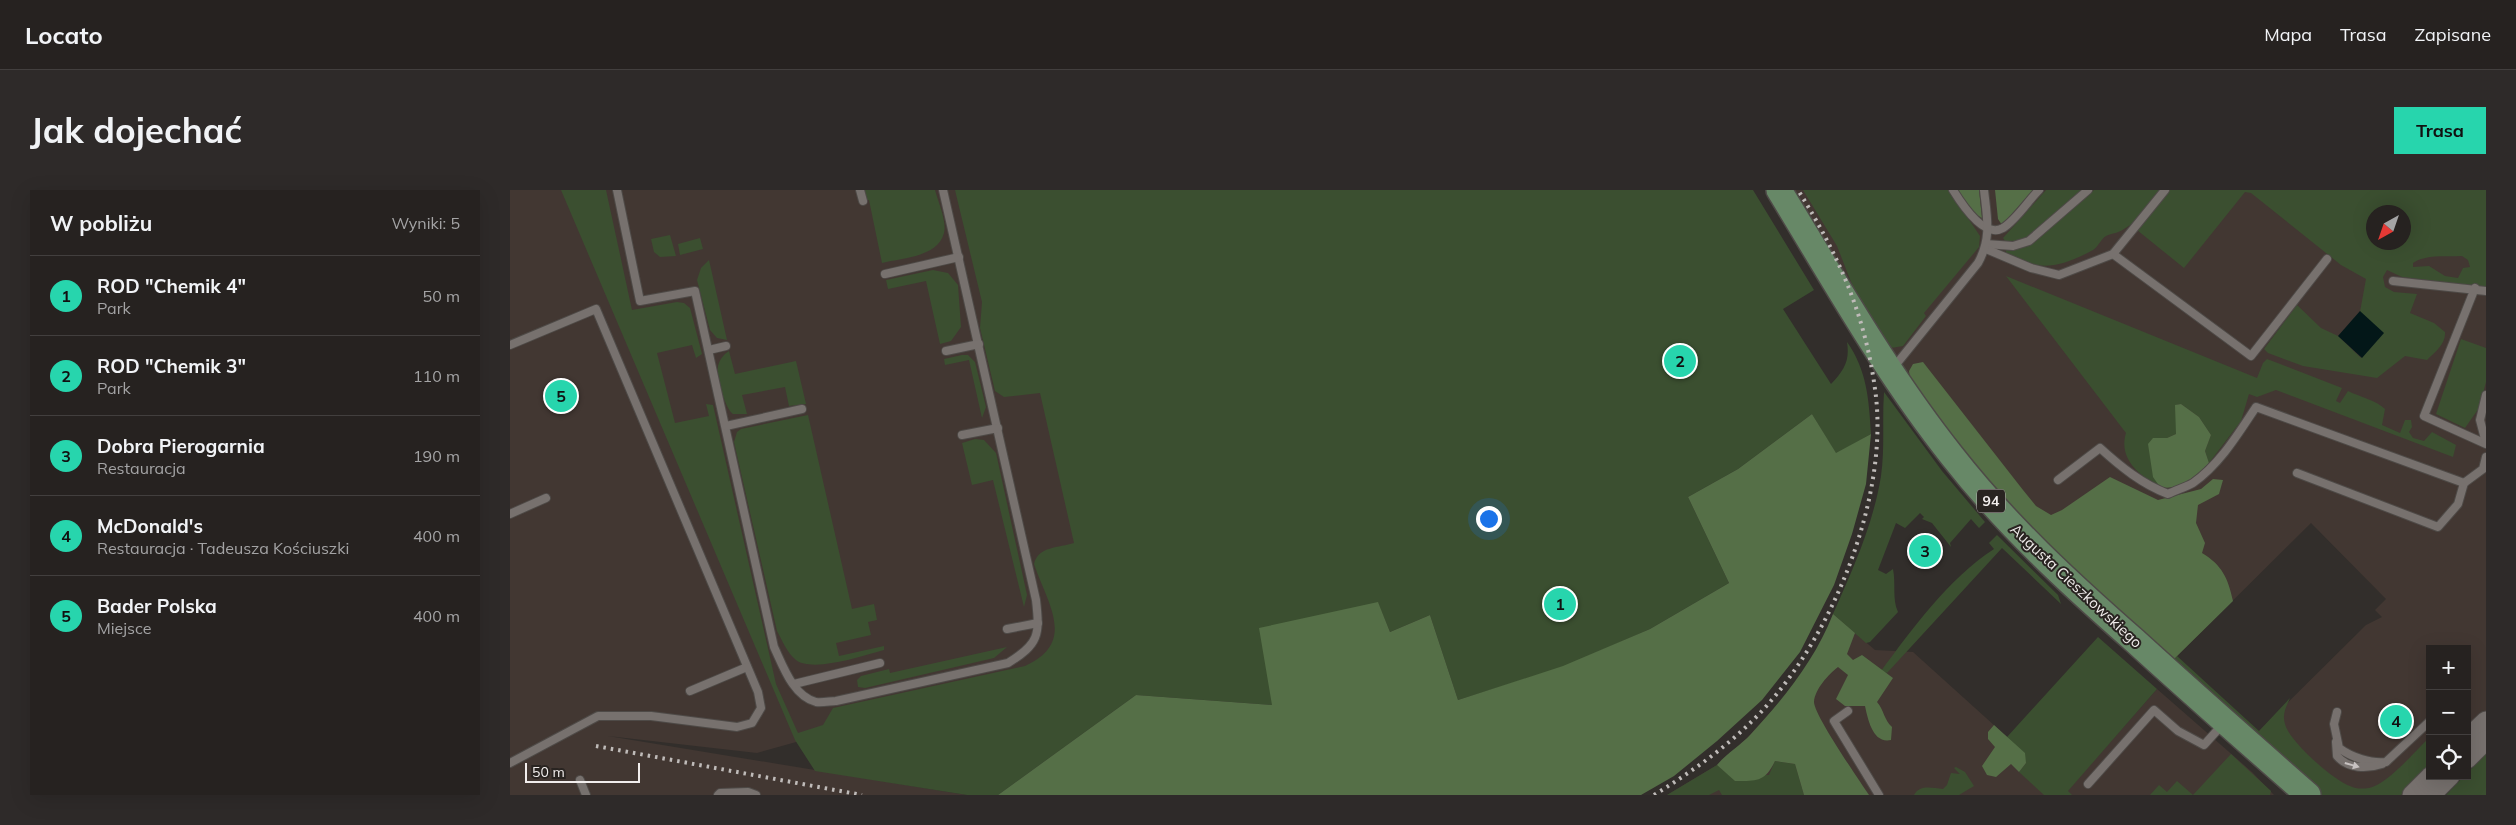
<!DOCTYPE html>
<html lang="pl">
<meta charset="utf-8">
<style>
:root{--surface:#262220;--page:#2e2a29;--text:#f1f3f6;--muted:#a4a4a5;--line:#423f3e;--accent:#27d5ad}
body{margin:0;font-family:Mulish,sans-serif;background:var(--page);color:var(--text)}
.controls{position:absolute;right:15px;bottom:15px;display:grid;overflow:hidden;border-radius:0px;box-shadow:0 5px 20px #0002}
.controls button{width:45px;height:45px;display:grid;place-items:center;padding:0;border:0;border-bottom:1px solid var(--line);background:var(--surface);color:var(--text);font:25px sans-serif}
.compass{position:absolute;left:1856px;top:15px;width:45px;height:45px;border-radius:50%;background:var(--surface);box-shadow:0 5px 20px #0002;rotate:220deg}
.scale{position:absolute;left:15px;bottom:12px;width:115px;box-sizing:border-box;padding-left:5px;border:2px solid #f2eeed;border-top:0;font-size:14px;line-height:18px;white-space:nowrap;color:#f2eeed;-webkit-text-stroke:4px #292421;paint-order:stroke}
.you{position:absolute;left:978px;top:328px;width:18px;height:18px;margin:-12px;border:4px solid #fff;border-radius:50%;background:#1a73e8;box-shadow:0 0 0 8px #1a73e833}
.badge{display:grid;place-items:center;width:32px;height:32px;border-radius:50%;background:var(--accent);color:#111;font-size:16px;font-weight:700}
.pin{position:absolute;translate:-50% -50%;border:2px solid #fff;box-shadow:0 1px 5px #0006}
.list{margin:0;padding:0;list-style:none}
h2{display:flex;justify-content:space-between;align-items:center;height:65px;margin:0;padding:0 20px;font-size:21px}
h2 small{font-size:16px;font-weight:400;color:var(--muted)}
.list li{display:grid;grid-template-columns:32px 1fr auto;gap:15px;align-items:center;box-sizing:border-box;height:80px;padding:0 20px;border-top:1px solid var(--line)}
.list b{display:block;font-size:19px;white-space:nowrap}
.list p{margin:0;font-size:16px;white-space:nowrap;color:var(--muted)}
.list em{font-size:16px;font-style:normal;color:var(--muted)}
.icon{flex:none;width:28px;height:28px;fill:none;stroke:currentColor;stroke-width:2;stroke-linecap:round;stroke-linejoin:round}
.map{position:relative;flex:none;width:1976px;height:605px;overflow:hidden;border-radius:0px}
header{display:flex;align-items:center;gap:30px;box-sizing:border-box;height:70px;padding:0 25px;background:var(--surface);border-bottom:1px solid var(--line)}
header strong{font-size:24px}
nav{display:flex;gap:28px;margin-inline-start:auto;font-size:18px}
.intro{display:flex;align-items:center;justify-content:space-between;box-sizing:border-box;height:120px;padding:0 30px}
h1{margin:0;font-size:35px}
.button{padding:12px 22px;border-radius:0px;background:var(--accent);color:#111;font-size:18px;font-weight:700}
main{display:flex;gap:30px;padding:0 30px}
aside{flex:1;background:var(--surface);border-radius:0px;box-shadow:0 5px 20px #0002}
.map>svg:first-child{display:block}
</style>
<header>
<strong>Locato</strong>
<nav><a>Mapa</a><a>Trasa</a><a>Zapisane</a></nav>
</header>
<div class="intro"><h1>Jak dojechać</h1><a class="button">Trasa</a></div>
<main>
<aside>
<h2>W pobliżu<small>Wyniki: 5</small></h2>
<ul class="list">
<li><span class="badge">1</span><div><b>ROD &quot;Chemik 4&quot;</b><p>Park</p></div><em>50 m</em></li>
<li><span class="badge">2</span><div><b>ROD &quot;Chemik 3&quot;</b><p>Park</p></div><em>110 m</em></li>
<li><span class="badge">3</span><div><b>Dobra Pierogarnia</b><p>Restauracja</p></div><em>190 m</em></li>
<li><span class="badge">4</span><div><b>McDonald's</b><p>Restauracja · Tadeusza Kościuszki</p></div><em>400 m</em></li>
<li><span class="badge">5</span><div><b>Bader Polska</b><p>Miejsce</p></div><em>400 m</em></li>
</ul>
</aside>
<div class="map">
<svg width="1976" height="605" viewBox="0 0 1976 605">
<rect width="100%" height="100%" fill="#322e2b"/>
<g fill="#423732" fill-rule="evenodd">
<polygon points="0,0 488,0 597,484 369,529 247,563 98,546 457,605 0,605"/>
<path d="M1279 0H1976V521L1957 540V459H1920V578L1892 605H1810L1745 545 1856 435 1872 427 1865 420 1876 409 1801 333 1663 470 1414 211ZM1864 22H1894V52H1864Z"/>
<polygon points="1323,424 1365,460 1403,462 1557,601 1647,499 1742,582 1764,605 1157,605 1207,575 1238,547 1277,504 1299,473 1315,445"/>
</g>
<g fill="#3b4f30" fill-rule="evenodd">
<path d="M51 0H96L122 120 167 112 174 113 180 118 192 164 186 168 182 155 147 163 165 233 199 226 196 214 203 215 266 494 288 543 313 535 323 518 515 476C567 452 538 415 524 374 528 356 549 358 564 353L530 203 494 207 485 201 470 138 472 112 445 0H1243L1304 100 1273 119 1321 194C1334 180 1340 171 1337 152 1357 180 1359 210 1361 244L1326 264 1302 224 1228 279 1178 307 1219 393 1140 439 1053 477 948 510 920 425 880 442 868 413 762 515 626 505 488 605H457L305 581 285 550Z"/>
<path d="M354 0H425C428 12 437 31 434 43 428 67 392 68 372 73L359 10H356Z"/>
<polygon points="1293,0 1439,0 1470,46 1469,57 1414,123 1416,126 1393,156 1381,158 1350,115 1327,56"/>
<polygon points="1536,0 1573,0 1519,46 1511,51 1495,51 1493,48"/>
<path d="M1584 0H1652C1640 14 1630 30 1614 39 1609 43 1602 43 1596 46 1591 49 1588 57 1583 60 1549 78 1529 82 1495 64L1497 58 1518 55Z"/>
<path d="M1660 0H1976V97L1892 87 1877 80 1873 87 1875 97 1884 102 1907 104 1900 123 1924 133 1935 142C1936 154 1925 162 1917 170L1895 166 1867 188 1793 176 1758 163 1754 159 1787 115 1811 138 1828 146 1851 168 1850 122 1856 89 1831 75 1741 3 1735 2 1674 78 1627 40ZM1864 22H1894V52H1864ZM1952 66 1958 70 1960 77 1953 78 1948 88 1935 86 1919 76 1903 77V73C1916 64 1936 67 1952 66Z"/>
<polygon points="160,45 166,66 150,67 144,62 141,49"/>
<polygon points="190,48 193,59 170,65 168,54"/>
<polygon points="199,70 217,150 207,148 200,140 187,90 191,78"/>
<polygon points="423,80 438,83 448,95 451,137 441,151 430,154 416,91 378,99 376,90"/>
<path d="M1496 86 1747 188 1753 173 1757 169 1832 198 1826 211 1830 213 1838 201C1850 207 1866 210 1875 219L1872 235 1890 243 1895 230H1901L1902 237 1899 242 1903 248 1914 251 1922 242 1946 255 1943 267 1766 200 1747 207 1739 204 1731 231 1699 273 1695 261 1701 245 1689 227 1671 214 1666 215V244L1657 248 1650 297C1630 286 1608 269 1616 243Z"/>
<polygon points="1951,149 1976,158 1976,192 1969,218 1955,238 1926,224"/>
<path d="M219 161 225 184 286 171 296 214 279 216 275 197 232 205 237 224H223C215 218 206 187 208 176 210 169 213 165 219 161Z"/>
<polygon points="452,165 458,165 465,172 476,217 472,228 459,170 435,175 434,169"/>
<path d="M1374 202 1432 281 1475 332 1469 338 1461 329 1440 353 1441 357 1422 333 1412 329 1414 327 1410 323 1395 338 1386 333 1368 380 1376 384 1383 379C1386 394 1382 409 1388 422L1360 452 1356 453 1323 424C1343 379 1363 335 1371 286 1375 258 1372 230 1374 202Z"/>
<path d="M298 225 342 419 364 414 367 430 358 432 361 445 326 453 329 466 374 456V460C355 465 303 483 286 470 277 463 272 450 267 441L224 252 227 242 231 239Z"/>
<polygon points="465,249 474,250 486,263 517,405 514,417 483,290 462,295 452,253"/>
<path d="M1487 345 1548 405 1551 414 1492 358 1377 483 1371 481C1403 438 1438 389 1484 359L1479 353Z"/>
<polygon points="1588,447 1647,499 1558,601 1562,605 1534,605 1509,582 1516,573 1497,547"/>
<polygon points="497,457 484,468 355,498 348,497 347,490 351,486 379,479 380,483"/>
<path d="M1667 466 1749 541 1780 508C1776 517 1772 524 1775 534 1779 551 1823 590 1840 596 1846 599 1852 599 1859 598 1878 594 1905 561 1920 547V575L1891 605H1809L1663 470Z"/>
<polygon points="1721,564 1761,601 1760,605 1640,605 1649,595 1657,602 1667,591 1683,605"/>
<polygon points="1976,564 1976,605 1936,605 1954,586 1957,586 1957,583"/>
<polygon points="1265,571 1285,574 1294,605 1212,605 1209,600 1199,605 1157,605 1207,575 1220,586 1259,585"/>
<path d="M1446 577 1455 582 1464 596 1449 605H1404C1410 594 1422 598 1433 599L1437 595 1441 583 1450 584 1444 578Z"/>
</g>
<g fill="#556f47">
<polygon points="1447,0 1469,0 1472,28 1461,22"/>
<polygon points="1485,0 1523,0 1492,35 1488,29"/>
<path d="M1413 172 1513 300 1526 316 1541 325 1552 320 1600 287 1648 310 1691 299 1703 289 1713 290 1709 304 1688 315 1686 333 1695 353 1692 363C1712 375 1718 388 1723 411L1663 470C1566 384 1471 298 1400 189L1399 181 1403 174Z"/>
<path d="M1671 214 1689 227 1701 245 1695 261 1699 273C1686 286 1670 301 1650 297L1643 287 1638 254 1643 248H1657L1666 244 1665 215Z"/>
<polygon points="1302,224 1326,263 1361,244 1356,294 1342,344 1324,395 1290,462 1252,510 1207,551 1164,586 1131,605 488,605 626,505 762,515 749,438 868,412 880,442 920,425 948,510 1053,476 1140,439 1219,393 1178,307 1228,279"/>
<path d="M1323 424 1345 443 1337 464 1343 470 1352 465 1383 488 1367 512C1374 520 1374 530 1382 537L1381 550C1363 554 1358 530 1355 516H1335L1326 509 1338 485 1328 477C1318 485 1305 499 1304 512 1304 525 1349 590 1359 605H1294L1285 574 1265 571C1255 592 1247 591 1225 591L1207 575C1217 563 1231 555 1241 544 1274 508 1305 470 1323 424Z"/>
<polygon points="1484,535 1515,563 1516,573 1509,582 1501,574 1486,587 1477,585 1472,576 1485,557 1478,549 1478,542"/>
</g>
<polygon fill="#031718" points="1850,121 1874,143 1852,168 1828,146"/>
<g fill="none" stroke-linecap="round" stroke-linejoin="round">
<defs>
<g id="service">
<path d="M107 0 130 111 185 101 264 457C273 476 283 506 306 512 312 513 321 511 326 511L498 473C529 454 530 445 526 410L433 0"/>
<polyline points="350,0 353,11"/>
<path d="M1443 0C1451 13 1474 49 1493 38 1506 30 1518 11 1529 0"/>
<polyline points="1476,54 1503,56 1519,51 1578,0"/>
<polyline points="1476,59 1521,78 1549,85 1603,64 1741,166 1817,69"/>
<polyline points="1603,64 1655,0"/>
<polyline points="375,84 449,67"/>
<polyline points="1883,91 1976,101"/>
<polyline points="1965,98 1914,226 1976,254"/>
<polyline points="0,155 86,119 248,502 251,518 242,533 227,537 141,526 88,526 0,573"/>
<polyline points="199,160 216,156"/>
<polyline points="436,161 469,154"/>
<path d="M1384 177 1468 73C1482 48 1477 27 1474 0"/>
<polyline points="1976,205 1970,230 1976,253"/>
<polyline points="216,236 292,219"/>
<polyline points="452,245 488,238"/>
<polyline points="1787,283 1928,337 1948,314 1954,293"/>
<path d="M1548 290 1590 258C1611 277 1632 294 1658 304 1666 300 1676 297 1683 293 1710 274 1728 244 1746 217L1954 293 1973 279 1976 267"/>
<polyline points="0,324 36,308"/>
<polyline points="497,439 528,433"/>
<polyline points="284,494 370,473"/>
<polyline points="180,501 237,477"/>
<polyline points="1338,521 1324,531 1369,605"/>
<path d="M1827 522 1824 534 1829 558C1841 567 1861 574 1876 572L1920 531"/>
<path d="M1826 552 1827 566C1838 579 1857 579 1872 574"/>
<polyline points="70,590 76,605"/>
<polyline points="1578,594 1644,520 1668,541 1694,555 1712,535"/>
<polyline points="208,605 210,603 238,602 246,605"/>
</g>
<g id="tertiary">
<polyline points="1957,549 1976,531"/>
<polyline points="1957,569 1976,550"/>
<polyline points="1902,605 1921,586"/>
<polyline points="1921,605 1940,586"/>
</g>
<path id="primary" d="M1269 0C1324 90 1376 183 1442 266 1496 335 1559 393 1625 451 1682 503 1740 554 1798 605"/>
</defs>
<use href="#service" stroke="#4e4a47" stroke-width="10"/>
<use href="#tertiary" stroke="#4e4a47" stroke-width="21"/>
<use href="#primary" stroke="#4e4a47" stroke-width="28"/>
<use href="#service" stroke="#77716e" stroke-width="8"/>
<use href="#tertiary" stroke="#77716e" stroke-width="19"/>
<use href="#primary" stroke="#678867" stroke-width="25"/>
<g stroke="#bfbbb9" stroke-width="4" stroke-dasharray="2.5 5" stroke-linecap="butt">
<polyline points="86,556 352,605"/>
<path d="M1144 605C1178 584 1210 562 1238 535 1318 460 1381 309 1365 199 1355 124 1328 64 1288 0"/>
</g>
</g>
<defs><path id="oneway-solid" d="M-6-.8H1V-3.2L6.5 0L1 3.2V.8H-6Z" transform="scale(1.25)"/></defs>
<use fill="#c7c2c1" href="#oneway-solid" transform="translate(1842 575) rotate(16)"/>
<g text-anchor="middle" stroke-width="4" stroke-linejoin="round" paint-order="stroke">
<rect fill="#292421" stroke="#b6b1b0" stroke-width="1" x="1467" y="299.5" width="28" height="23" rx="4"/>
<g font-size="14" font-weight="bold" fill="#f2eeed">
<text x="1481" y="316">94</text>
</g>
<g font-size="15" fill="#f2eeed" stroke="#292421">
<text transform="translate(1566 396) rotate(43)" y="5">Augusta Cieszkowskiego</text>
</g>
</g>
</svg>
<div class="controls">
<button>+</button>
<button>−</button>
<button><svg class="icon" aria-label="locate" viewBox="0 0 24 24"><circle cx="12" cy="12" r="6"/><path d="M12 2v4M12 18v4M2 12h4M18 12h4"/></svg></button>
</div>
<svg class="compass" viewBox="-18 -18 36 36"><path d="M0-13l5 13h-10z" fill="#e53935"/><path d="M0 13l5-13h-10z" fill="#a4a4a5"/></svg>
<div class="scale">50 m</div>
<div class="you"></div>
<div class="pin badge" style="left:1050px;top:414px">1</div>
<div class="pin badge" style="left:1170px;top:171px">2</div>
<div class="pin badge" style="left:1415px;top:361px">3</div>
<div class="pin badge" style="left:1886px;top:531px">4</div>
<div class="pin badge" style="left:51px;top:206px">5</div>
</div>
</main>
